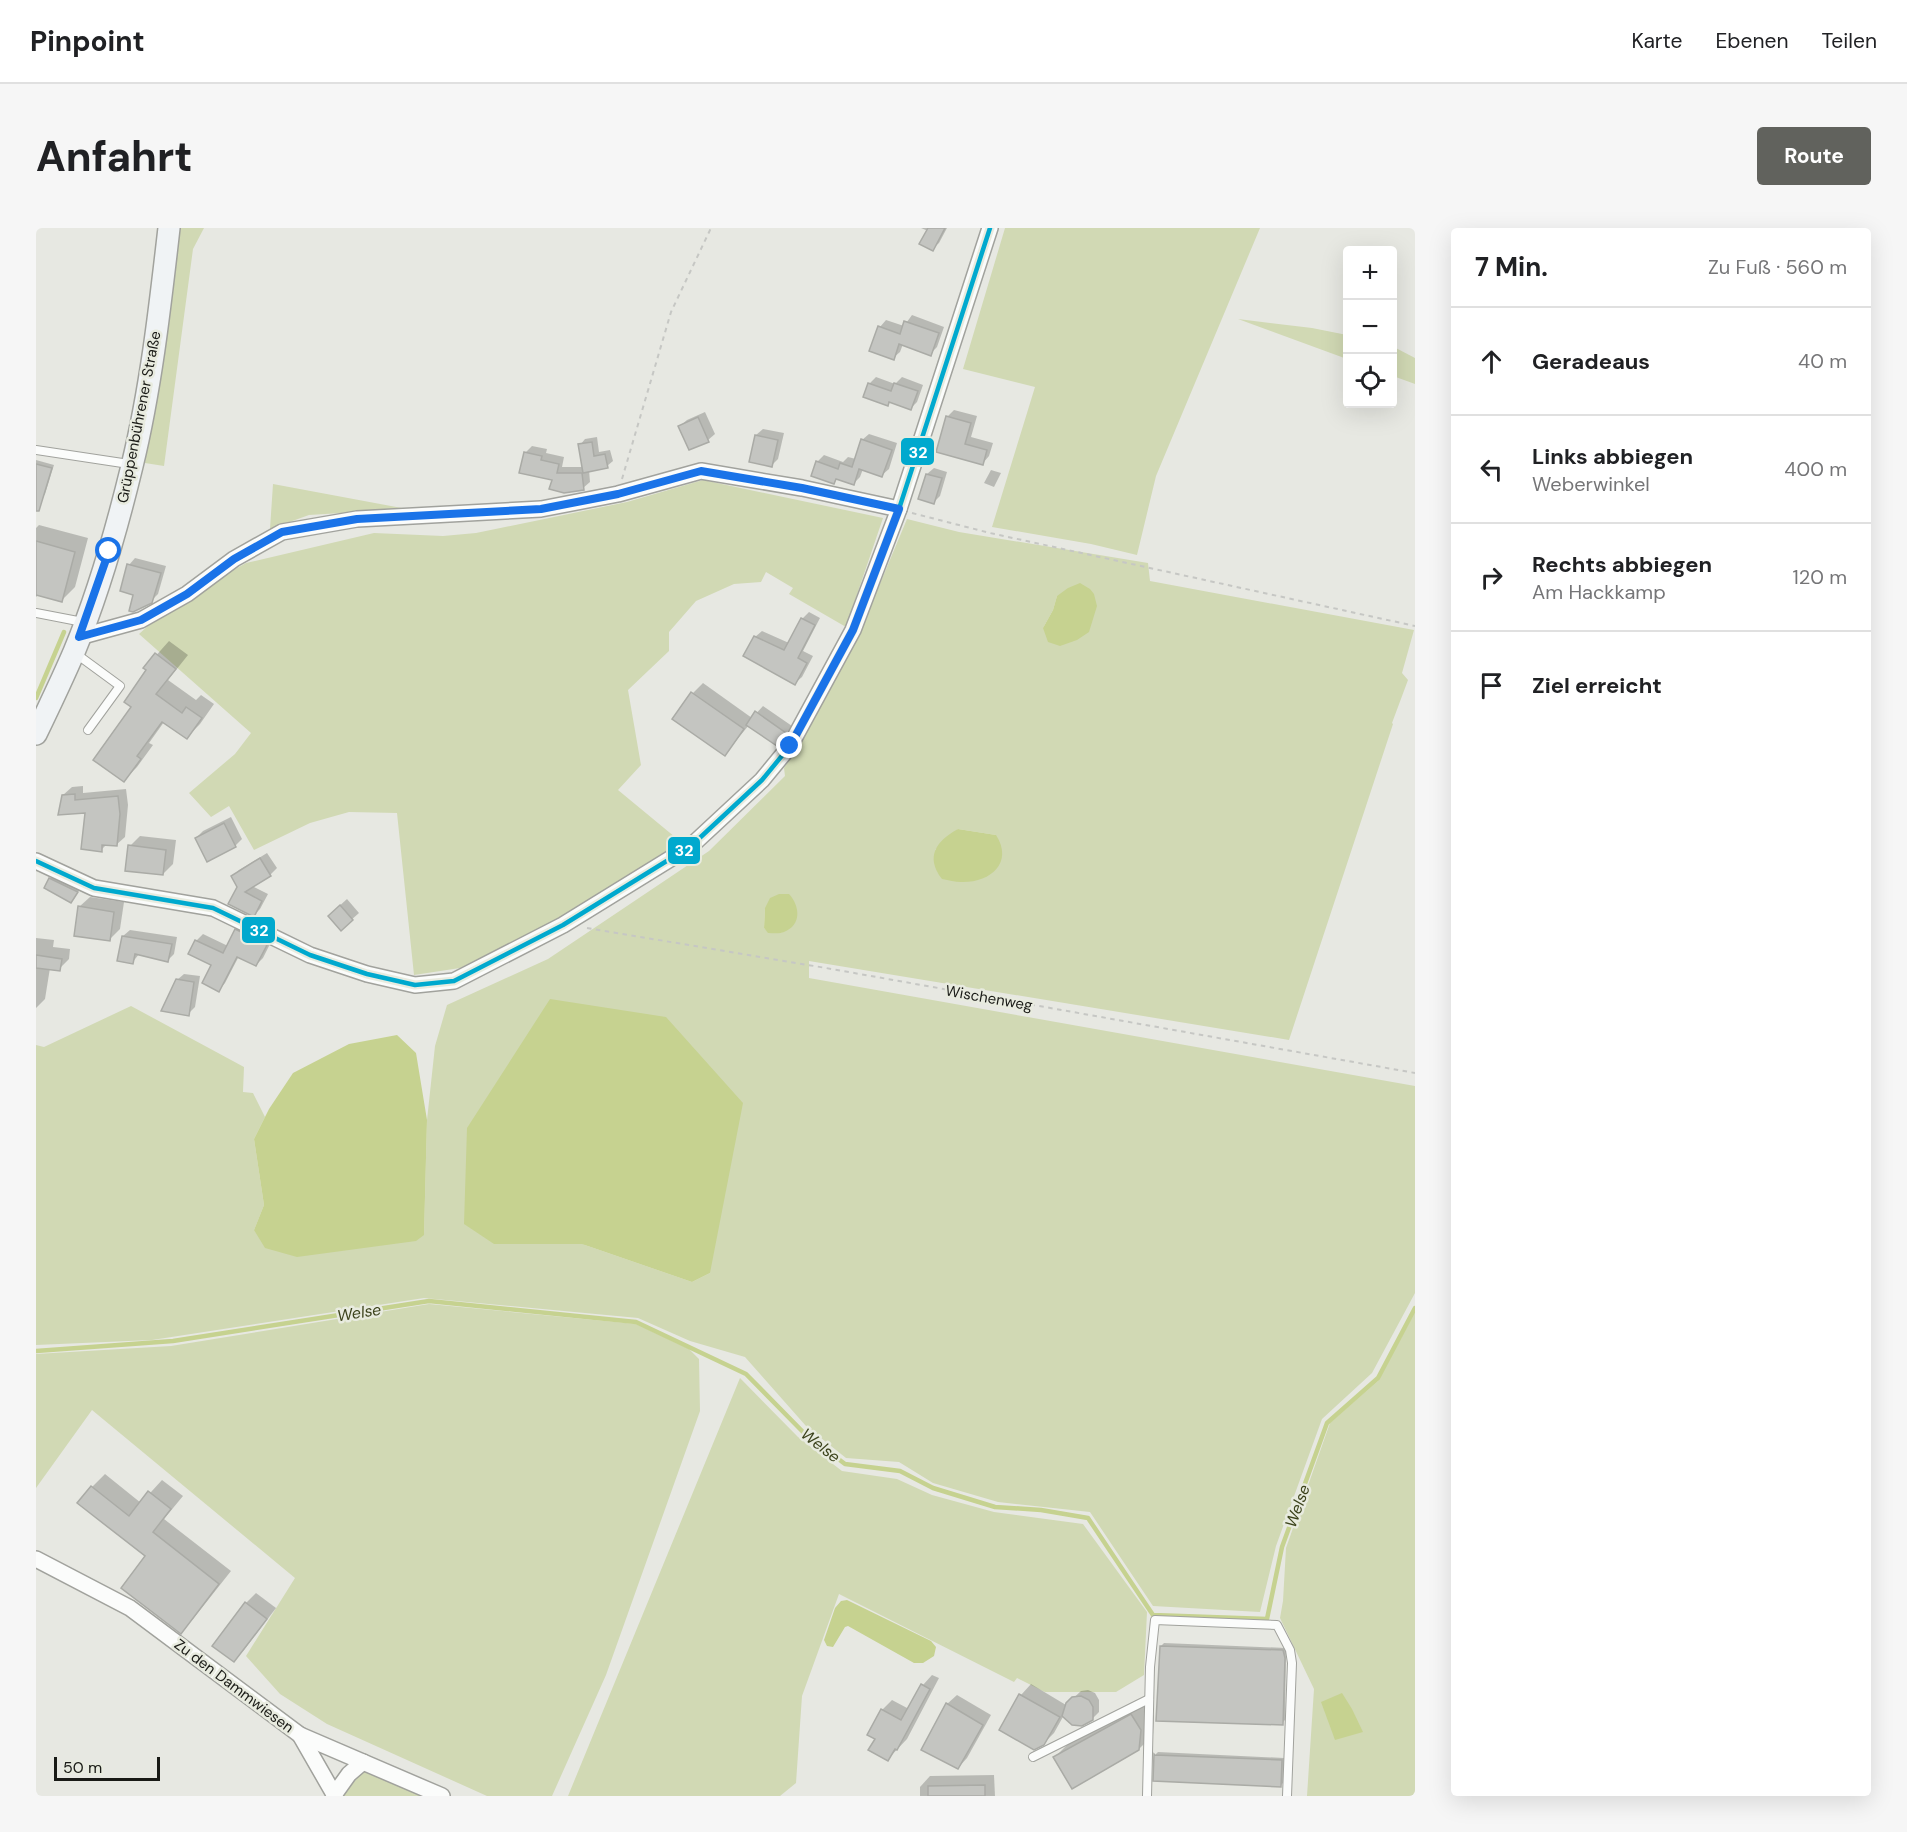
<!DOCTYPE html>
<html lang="de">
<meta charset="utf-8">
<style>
:root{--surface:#fff;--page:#f6f6f6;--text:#202124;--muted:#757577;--line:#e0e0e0;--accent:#61625d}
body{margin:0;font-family:"DM Sans",sans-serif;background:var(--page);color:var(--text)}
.controls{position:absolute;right:18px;top:18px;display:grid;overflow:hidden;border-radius:6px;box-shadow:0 6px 24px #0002}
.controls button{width:54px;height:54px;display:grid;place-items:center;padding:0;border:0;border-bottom:2px solid var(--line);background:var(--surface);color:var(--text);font:30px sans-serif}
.scale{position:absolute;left:18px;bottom:15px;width:106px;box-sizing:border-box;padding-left:6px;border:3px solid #191a16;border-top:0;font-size:16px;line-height:21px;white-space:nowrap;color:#191a16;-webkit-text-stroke:4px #e8ebdf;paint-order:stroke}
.stop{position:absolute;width:18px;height:18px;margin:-14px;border:4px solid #1a73e8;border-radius:50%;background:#fff}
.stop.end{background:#1a73e8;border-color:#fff;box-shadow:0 2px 6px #0008}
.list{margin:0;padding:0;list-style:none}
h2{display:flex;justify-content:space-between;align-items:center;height:78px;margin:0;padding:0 24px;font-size:26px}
h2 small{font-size:20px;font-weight:400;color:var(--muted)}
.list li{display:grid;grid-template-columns:39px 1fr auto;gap:18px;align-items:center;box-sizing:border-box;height:108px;padding:0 24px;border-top:2px solid var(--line)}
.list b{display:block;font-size:22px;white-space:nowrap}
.list p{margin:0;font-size:20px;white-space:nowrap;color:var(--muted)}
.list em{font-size:20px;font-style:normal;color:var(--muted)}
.icon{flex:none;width:33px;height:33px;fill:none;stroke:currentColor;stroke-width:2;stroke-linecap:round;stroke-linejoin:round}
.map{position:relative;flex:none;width:1379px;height:1568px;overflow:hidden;border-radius:6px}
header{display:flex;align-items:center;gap:36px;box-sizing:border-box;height:84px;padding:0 30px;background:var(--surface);border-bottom:2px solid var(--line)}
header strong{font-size:28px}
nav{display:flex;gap:33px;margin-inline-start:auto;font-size:21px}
.intro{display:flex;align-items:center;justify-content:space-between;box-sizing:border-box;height:144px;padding:0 36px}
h1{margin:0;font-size:42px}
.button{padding:15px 27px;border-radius:6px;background:var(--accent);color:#fff;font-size:21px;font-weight:700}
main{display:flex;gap:36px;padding:0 36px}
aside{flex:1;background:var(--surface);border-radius:6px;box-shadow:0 6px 24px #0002}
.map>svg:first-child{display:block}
</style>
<header>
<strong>Pinpoint</strong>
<nav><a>Karte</a><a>Ebenen</a><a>Teilen</a></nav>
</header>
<div class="intro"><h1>Anfahrt</h1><a class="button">Route</a></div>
<main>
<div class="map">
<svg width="1379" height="1568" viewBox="0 0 1379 1568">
<rect width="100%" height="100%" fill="#e7e8e2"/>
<g fill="#d1d9b4" fill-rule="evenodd">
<polygon points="143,0 168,0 157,21 128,238 109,235"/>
<polygon points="969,0 1224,0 1120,248 1101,327 1055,316 956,299 999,159 927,141"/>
<polygon points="1202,91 1276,100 1311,107 1311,131"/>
<polygon points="1356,118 1379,130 1379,156 1357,148"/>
<polygon points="667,252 847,290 810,399 753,366 757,360 730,344 725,354 698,356 660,373 633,404 633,423 592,462 605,537 582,562 645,614 496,707 424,740 378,747 361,585 313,584 274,595 218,622 193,578 175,589 153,565 199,526 215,505 103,406 133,379 210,335 338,305 407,308 440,305 591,274"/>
<polygon points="237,256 371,281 273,287 234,301"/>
<path d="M871 291 923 304 1112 335 1114 353 1378 402 1366 445 1372 452 1356 495 1357 496 1253 812 773 733V750L1379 858V1065L1336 1145 1286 1191 1240 1318 1224 1384 1117 1378 1054 1284 962 1274 897 1255 863 1234 810 1230 770 1198 709 1129 654 1113 602 1090 388 1070 116 1112 0 1117V817L8 819 95 778 208 839 207 864 217 865 229 889 218 911 228 977 218 1002 388 1007 391 892 399 818 411 777 512 731 673 623 749 548 748 540 760 521 823 406ZM1054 361 1007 400 1017 382 1021 368ZM922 601 960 607 899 622ZM729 680 757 697 747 704 733 705 728 700ZM546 1016 674 1045 656 1054Z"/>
<polygon points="393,1076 600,1096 653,1121 663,1131 664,1183 570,1447 516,1568 451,1568 291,1496 244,1466 210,1428 259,1350 56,1182 0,1260 0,1126 135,1118"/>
<polygon points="1379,1084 1379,1568 1271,1568 1278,1461 1244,1390 1247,1373 1250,1320 1294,1195 1342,1153"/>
<polygon points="704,1150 762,1209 806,1243 861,1251 896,1267 958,1284 1047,1296 1111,1384 1108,1447 1080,1464 1009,1464 981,1450 978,1454 803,1366 766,1468 760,1555 744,1568 532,1568"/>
<polygon points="328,1541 392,1568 307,1568"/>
</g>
<g fill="#c6d290">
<polygon points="1044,355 1054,361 1058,366 1061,378 1053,404 1041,412 1024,418 1012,414 1007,400 1017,382 1021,368 1032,360"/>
<path d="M922 601 960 607C978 635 954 655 925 654 919 654 913 652 906 651 889 629 900 613 922 601Z"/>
<path d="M743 666H753C764 678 766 697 748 704 744 706 737 705 732 705L728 700 729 680 734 670Z"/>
<polygon points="514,771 630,789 707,875 674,1045 656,1054 546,1016 458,1016 428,996 431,900"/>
<polygon points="361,807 380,825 391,892 388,1007 380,1013 261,1029 229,1020 218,1002 228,977 218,911 233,881 257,845 313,816"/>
<polygon points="811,1372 895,1413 900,1419 898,1428 887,1435 878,1435 812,1398 809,1399 797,1419 791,1418 788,1412 799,1380 805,1373"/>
<polygon points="1306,1465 1316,1481 1327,1504 1299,1512 1285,1474"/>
</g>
<g fill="#0003">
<polygon points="885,0 911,0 903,15 896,21 892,3"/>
<polygon points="876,87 908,99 901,119 894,126 867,116 864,124 857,130 844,99 850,92 868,98"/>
<polygon points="840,149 859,156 866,149 887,157 881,174 875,180 854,173 852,176 833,156"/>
<polygon points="918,182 941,188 935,209 957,215 953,228 947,235 902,223 911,189"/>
<polygon points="669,184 679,206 672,212 644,198 651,192"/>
<polygon points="727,201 748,205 742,231 736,237 720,207"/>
<polygon points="833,206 861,215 853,241 846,247 827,241 824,249 817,256 801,250 798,254 781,234 788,227 807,234 812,229 820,231 826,212"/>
<polygon points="561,209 563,224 574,222 577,233 571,238 553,242 554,254 547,260 518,251 489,225 496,218 511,221 510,225 528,229 526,239 548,239 544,217 549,211"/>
<polygon points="0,232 18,237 9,266 0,279"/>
<polygon points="898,240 911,244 904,268 898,274 891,246"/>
<polygon points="955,242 965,245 958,259 948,255"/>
<polygon points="3,297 52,310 39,359 25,373 3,366 0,369 0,300"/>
<polygon points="99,330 130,338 122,366 115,373 99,366 93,337"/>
<polygon points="773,384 784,390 767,423 777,428 766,449 759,455 719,409 726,403 753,415 766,391"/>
<polygon points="133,413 152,427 132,452 160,472 165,467 178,476 164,496 151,509 128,494 113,515 117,517 101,539 88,552 97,478 112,442 109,440"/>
<polygon points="667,455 716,490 727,478 756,498 741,516 713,497 689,526 638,490 657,465"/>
<polygon points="47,558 47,565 90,561 92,577 89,609 80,617 71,616 65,622 50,584 27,567 36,559"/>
<polygon points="195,589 206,611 199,618 160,610 167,603"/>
<polygon points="104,608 140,612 137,636 127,646 94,618"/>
<polygon points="231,625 241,640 234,647 216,658 232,666 224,681 218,687 196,649 203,642"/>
<polygon points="21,644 47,657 35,673 14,651"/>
<polygon points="54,669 88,674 84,701 73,712 43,679"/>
<polygon points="311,671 323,685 305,701 300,681"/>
<polygon points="207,696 237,710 227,730 220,737 203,728 189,755 183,762 177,736 160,713 167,706 192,718 200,702"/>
<polygon points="94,702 141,709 138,726 131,733 103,726 96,735 87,708"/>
<polygon points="0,710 18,712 17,719 34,721 33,731 23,741 14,740 9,771 0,780"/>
<polygon points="148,746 164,748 159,779 152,786 141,752"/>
<polygon points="69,1246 105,1275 126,1252 147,1268 128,1291 195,1343 157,1391 144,1404 111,1328 56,1259"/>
<polygon points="220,1365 240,1380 208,1422 198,1432 210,1375"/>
<polygon points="1128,1415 1250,1420 1249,1492 1246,1495 1125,1418"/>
<polygon points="896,1447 903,1450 871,1511 852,1531 841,1510 846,1482 856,1472 873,1481 887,1457"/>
<polygon points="995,1456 1030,1477 1045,1463 1052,1462 1059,1465 1063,1472 1063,1484 1056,1491 1028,1487 1018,1505 1007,1516 965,1501 985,1467"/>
<polygon points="921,1467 955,1487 931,1530 922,1540 911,1476"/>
<polygon points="1110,1474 1118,1488 1117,1507 1103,1521 1019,1529 1033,1515"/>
<polygon points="1122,1524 1248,1530 1247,1555 1244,1558 1119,1551 1120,1526"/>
<polygon points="958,1547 959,1568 884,1568 884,1559 894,1548"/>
</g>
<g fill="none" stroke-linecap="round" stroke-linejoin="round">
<g stroke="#c6d290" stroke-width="4.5">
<polyline points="0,470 28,404"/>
<polyline points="0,1123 137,1113 393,1073 600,1094 710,1146 768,1205 809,1236 864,1243 897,1260 959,1279 1005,1282 1052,1290 1117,1387 1231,1391 1246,1319 1291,1195 1342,1150 1379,1080"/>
</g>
</g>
<g fill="#c4c5c1" stroke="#aaaba6" stroke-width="1.5">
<polygon points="892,0 909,0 897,23 883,16"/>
<polygon points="868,93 903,105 895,128 863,116 858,132 833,123 842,98 864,106"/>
<polygon points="832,155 855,163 858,155 882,163 875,182 853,174 852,178 827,169"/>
<polygon points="910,188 935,195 929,216 951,222 947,237 900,224"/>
<polygon points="662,189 673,214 653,222 642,198"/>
<polygon points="719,207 742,212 736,239 713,234"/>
<polygon points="825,211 856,222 846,249 823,241 818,257 800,251 798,256 775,248 780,233 802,241 804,235 816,239"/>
<polygon points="556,214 558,228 569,226 572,240 547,245 542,216"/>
<polygon points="488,224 506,228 505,232 523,236 521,245 546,245 548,262 528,265 513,261 516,252 483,245"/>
<polygon points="0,236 16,240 3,283 0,283"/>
<polygon points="890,246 906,250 898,276 882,271"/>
<polygon points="0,313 39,324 26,374 0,367"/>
<polygon points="91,336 125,345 116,375 97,384 93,383 97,367 84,363"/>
<polygon points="765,390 779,397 762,430 771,435 759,457 707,428 718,408 748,422"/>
<polygon points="119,425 140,441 120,466 146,485 150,479 166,490 151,511 126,494 101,528 105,531 88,554 57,532 95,479 88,474 110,442 107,440"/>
<polygon points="655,464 708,501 689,528 636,491"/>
<polygon points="719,483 750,505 741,518 710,497"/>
<polygon points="39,566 39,572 82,568 84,586 81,618 66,617 66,624 45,621 49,585 22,587 26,567"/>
<polygon points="188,595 200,619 171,634 159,610"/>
<polygon points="92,617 130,622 127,647 89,643"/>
<polygon points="224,630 235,648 209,664 226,673 218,689 192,676 201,659 195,648"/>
<polygon points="13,650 42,664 35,675 8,660"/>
<polygon points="304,677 317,692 305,703 292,688"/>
<polygon points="42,678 78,684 74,713 38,708"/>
<polygon points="199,701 231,717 220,738 201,729 183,764 166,755 175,737 152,726 159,712 187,725"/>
<polygon points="86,708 136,716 132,734 99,726 97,736 81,733"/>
<polygon points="0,727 26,731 24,743 0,740"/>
<polygon points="140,751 158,754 153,788 125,783"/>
<polygon points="55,1258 93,1288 112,1263 135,1281 117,1304 183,1356 145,1406 85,1360 109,1328 41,1275"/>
<polygon points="209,1374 231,1391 198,1434 176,1418"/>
<polygon points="1124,1418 1247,1422 1249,1430 1247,1497 1120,1493"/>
<polygon points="885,1456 894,1461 861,1522 859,1521 852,1533 832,1522 839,1511 831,1507 845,1481 865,1492"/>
<polygon points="983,1466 1024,1489 1008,1517 998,1522 963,1502"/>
<polygon points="1045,1468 1053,1472 1057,1479 1057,1492 1046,1498 1036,1497 1026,1488 1030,1475 1036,1469"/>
<polygon points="910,1475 947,1497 922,1541 885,1522"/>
<polygon points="1095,1486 1105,1502 1103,1522 1036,1561 1017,1529"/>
<polygon points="1118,1526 1119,1527 1246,1532 1245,1559 1117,1553"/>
<polygon points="949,1557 949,1568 892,1568 892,1558"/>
</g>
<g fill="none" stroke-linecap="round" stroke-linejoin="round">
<defs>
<g id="lane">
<polyline points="0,222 93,236"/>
<polyline points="0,385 47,394"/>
<polyline points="39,425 84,458 52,502"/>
<polyline points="997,1529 1113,1471"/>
<polyline points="1111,1568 1114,1439 1119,1392 1241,1397 1254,1422 1256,1435 1251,1568"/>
</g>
<g id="street">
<polyline points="43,409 105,392 151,366 198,331 246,304 321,291 505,281 582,266 665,243 766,260 863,281"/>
<polyline points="0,633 58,660 177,680 274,727 331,746 379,757 418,753 527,697 655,618 726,552 754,518 817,402 863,281 954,0"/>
<polyline points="0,1331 94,1380 264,1507 406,1568"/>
<polyline points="264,1507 299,1568"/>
<polyline points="298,1567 313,1546 327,1534"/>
</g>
<path id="secondary" d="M0 506C13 479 26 452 38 424 63 364 81 300 96 238 115 160 124 79 133 0"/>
</defs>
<use href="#lane" stroke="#a1a29d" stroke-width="10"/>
<use href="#street" stroke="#a1a29d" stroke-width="18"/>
<use href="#secondary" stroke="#a1a29d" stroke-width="24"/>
<g stroke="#c6c7c4" stroke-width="2" stroke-dasharray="4.5 4.5" stroke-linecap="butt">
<polyline points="586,251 635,84 675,0"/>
<polyline points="876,285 954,305 1379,398"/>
<polyline points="551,700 790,740 1379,845"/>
</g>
<use href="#lane" stroke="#fbfcfb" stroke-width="8"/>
<use href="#street" stroke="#fbfcfb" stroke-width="15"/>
<use href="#secondary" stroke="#f0f3f5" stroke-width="21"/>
<defs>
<polyline id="bus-1" points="0,633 58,660 177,680 274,727 331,746 379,757 418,753 527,697 655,618 726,552 754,518 817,402 863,281 954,0"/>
</defs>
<use href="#bus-1" stroke="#e8ebdf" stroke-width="9"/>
<use href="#bus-1" stroke="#00a9ce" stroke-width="4.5"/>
</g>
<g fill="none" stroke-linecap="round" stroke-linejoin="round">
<polyline stroke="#1a73e8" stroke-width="8" points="73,323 43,409 105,392 151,366 198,331 246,304 321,291 505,281 582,266 665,243 766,260 863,281 817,402 754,518"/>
</g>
<g text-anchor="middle" stroke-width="5" stroke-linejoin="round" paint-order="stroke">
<g font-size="15" fill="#191a16" stroke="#e8ebdf">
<text transform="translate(103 189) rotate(-79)" y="5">Grüppenbührener Straße</text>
<text transform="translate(953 770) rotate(10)" y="5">Wischenweg</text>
<text transform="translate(198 1458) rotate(37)" y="5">Zu den Dammwiesen</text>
</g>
<g font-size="16" font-style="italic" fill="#3c431c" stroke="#e8ebdf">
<text transform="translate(323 1084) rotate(-9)" y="6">Welse</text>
<text transform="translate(785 1217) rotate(38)" y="6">Welse</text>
<text transform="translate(1261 1278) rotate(-70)" y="6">Welse</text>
</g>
</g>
<g stroke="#e8ebdf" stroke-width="2">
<rect x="864" y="209" width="35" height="29" rx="6" fill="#00a9ce"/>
<rect x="631" y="608" width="34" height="29" rx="6" fill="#00a9ce"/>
<rect x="205" y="688" width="35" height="28" rx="6" fill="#00a9ce"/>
</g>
<g font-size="16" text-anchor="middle" font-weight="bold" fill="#fff">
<text x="882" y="230">32</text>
<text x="648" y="628">32</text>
<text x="223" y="708">32</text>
</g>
</svg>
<div class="controls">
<button>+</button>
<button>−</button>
<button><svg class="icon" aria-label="locate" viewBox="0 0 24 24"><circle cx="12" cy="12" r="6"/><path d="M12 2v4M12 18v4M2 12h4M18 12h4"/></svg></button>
</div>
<div class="scale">50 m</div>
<div class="stop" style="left:73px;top:323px"></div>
<div class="stop end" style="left:754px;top:518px"></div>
</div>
<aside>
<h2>7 Min.<small>Zu Fuß · 560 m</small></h2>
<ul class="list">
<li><svg class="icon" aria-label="ahead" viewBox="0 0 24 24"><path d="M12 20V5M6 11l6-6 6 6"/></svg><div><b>Geradeaus</b></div><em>40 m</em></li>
<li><svg class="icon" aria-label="left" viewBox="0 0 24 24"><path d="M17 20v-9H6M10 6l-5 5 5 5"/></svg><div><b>Links abbiegen</b><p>Weberwinkel</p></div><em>400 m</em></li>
<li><svg class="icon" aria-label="right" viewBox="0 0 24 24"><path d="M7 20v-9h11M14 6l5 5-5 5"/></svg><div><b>Rechts abbiegen</b><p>Am Hackkamp</p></div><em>120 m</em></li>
<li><svg class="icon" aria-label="arrive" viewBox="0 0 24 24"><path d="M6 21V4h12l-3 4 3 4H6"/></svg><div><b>Ziel erreicht</b></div></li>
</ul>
</aside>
</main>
